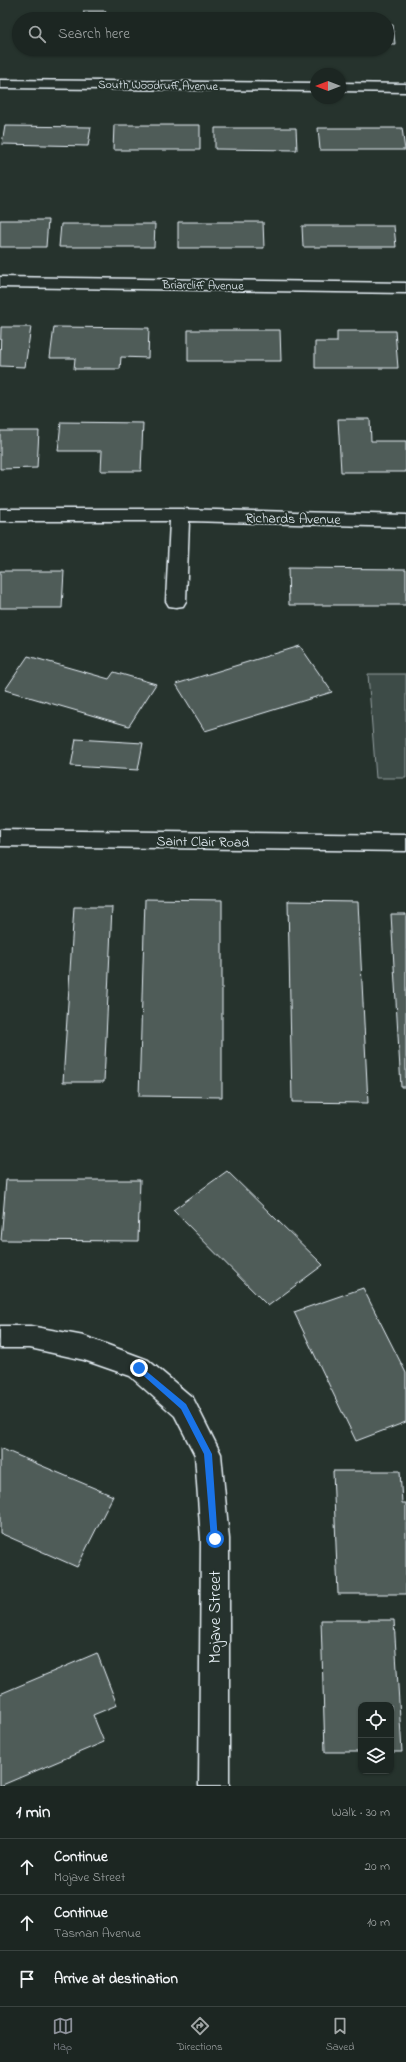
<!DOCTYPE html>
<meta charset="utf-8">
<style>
:root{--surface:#1c2622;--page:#252e2a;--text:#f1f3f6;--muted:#a0a5a5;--line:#3a4340;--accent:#8c9099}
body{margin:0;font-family:"Indie Flower",sans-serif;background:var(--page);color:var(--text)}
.controls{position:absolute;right:12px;bottom:12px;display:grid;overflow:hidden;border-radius:8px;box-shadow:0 1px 3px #0004}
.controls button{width:36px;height:36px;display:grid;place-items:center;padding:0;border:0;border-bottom:1px solid var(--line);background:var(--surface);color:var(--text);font:20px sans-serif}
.compass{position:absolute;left:310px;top:68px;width:36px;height:36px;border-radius:50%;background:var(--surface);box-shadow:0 1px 3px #0004;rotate:270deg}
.stop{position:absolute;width:12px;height:12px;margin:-9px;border:3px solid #1a73e8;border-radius:50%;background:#fff}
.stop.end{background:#1a73e8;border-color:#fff;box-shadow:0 1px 4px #0008}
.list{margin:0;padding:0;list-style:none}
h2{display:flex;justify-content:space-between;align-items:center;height:52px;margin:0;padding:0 16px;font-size:17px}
h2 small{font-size:13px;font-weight:400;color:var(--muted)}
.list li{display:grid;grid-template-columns:26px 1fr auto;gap:12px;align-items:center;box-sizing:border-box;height:56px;padding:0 16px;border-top:1px solid var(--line)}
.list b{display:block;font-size:15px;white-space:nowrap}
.list p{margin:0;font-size:13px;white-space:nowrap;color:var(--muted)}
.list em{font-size:13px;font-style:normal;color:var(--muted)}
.icon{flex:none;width:22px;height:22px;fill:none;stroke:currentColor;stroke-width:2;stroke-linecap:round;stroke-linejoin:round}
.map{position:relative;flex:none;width:406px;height:1786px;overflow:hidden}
.search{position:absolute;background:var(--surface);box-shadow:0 1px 3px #0004;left:12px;right:12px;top:12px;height:44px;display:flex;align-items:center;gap:10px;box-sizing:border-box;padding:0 14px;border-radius:22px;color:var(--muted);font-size:15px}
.sheet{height:220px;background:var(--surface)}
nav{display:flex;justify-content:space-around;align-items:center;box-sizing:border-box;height:56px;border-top:1px solid var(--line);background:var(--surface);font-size:11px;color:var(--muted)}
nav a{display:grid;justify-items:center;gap:2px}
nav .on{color:var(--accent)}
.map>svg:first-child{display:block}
</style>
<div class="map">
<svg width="406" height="1786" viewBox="0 0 406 1786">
<rect width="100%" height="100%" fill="#26332d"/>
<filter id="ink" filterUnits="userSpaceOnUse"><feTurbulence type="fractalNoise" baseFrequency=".025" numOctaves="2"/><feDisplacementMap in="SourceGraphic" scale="8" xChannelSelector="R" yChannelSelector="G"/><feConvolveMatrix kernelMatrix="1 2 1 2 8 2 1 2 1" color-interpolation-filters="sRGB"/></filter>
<g filter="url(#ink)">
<polygon fill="#3e4b47" stroke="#939ea0" points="368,674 406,674 406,778 376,778"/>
<g fill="#505c59" stroke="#e8f1f8">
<polygon points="84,11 106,11 106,19 83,19"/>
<rect x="149" y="16" width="23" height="3"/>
<rect x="248" y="16" width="23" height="3"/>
<polygon points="387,25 393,25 395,44 387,44"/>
<polygon points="114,125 200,125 200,150 113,150"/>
<polygon points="5,126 91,127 88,146 2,144"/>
<polygon points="215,128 296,128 297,150 215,149"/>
<polygon points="318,128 402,128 405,150 320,150"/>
<polygon points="0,220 48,220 46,247 0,247"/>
<polygon points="178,222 263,222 264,248 178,248"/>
<polygon points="61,224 155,224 154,247 59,247"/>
<polygon points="302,226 394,226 396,247 303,247"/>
<polygon points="1,327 31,327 25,367 0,366"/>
<polygon points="54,327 149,328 148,358 121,357 120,369 74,369 75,358 50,358"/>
<polygon points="188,330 280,330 281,361 188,361"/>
<polygon points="337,331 395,331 398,368 315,368 315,342 337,342"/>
<polygon points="338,419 370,419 371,441 406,441 406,472 341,472"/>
<polygon points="61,422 143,423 141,471 101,471 102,451 58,451"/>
<polygon points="0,431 39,431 37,468 0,469"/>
<polygon points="288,568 406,569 406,605 289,605"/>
<polygon points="0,571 64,571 62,608 0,608"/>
<polygon points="300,646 332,692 205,731 176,684"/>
<polygon points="28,656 109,679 114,672 156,684 129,726 5,690"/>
<polygon points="76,739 143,743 138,770 71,766"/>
<polygon points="145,899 222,900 222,1097 139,1096"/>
<polygon points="288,901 358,902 368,1103 292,1102"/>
<polygon points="74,907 112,907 104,1082 63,1082"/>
<polygon points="391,914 406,914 406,1087 401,1087"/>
<polygon points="227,1171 323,1265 268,1306 173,1210"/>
<polygon points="6,1180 140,1180 138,1241 1,1240"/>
<polygon points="363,1288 406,1373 406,1422 356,1441 294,1312"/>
<polygon points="0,1448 113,1496 77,1567 0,1533"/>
<polygon points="333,1471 400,1471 402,1503 406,1503 406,1594 338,1594"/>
<polygon points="321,1620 394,1620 402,1752 391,1752 391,1705 361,1705 361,1752 325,1752"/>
<polygon points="97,1653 117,1705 93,1715 104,1742 0,1786 0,1694"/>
</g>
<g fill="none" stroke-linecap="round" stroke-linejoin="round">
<defs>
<g id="street">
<polygon points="0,277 406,283 406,293 0,287"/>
<polygon points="0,509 180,509 406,515 406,527 189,521 186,601 183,606 176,607 169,606 166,601 170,521 0,521"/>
<polygon points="0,1326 30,1326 84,1336 148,1360 193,1398 221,1454 229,1539 229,1786 199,1786 201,1539 195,1455 175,1416 130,1376 84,1360 30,1348 0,1348"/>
</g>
<g id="secondary">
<polygon points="0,80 316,83 316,91 0,88"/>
<polygon points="340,83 406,84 406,92 340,91"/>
<polygon points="0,830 406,835 406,851 0,846"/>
</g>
</defs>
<use href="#street" stroke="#e8f1f8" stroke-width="3"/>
<use href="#secondary" stroke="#e8f1f8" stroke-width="3"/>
<use href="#street" fill="#26332d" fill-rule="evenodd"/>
<use href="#secondary" fill="#26332d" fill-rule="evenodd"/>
</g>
</g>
<polygon fill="#1a73e8" points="139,1365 186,1404 212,1454 218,1542 215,1543 211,1539 204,1454 181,1409 137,1370 135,1368"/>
<g text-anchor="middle" stroke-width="4" stroke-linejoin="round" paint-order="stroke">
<g font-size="12" fill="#e8f1f8" stroke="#26332d">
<text transform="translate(158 85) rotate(1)" y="4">South Woodruff Avenue</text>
<text transform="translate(203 285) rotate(1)" y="4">Briarcliff Avenue</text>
</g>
<g font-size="14" fill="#e8f1f8" stroke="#26332d">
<text transform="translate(293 518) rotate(1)" y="5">Richards Avenue</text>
<text transform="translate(203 841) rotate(1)" y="5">Saint Clair Road</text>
</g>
<g font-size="17" fill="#e8f1f8" stroke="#26332d">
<text transform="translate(214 1617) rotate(-90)" y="6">Mojave Street</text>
</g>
</g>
</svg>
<div class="controls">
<button><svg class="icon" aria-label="locate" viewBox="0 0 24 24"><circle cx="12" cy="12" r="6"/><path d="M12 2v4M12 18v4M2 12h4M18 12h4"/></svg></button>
<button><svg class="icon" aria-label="layers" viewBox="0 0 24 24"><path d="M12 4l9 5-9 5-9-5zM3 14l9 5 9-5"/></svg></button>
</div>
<svg class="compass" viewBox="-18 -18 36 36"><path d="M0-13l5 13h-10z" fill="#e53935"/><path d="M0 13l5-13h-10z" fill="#a0a5a5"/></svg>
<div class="stop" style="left:215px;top:1539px"></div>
<div class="stop end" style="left:139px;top:1368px"></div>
<div class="search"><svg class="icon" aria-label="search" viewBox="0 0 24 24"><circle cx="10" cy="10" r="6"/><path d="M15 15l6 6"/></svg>Search here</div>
</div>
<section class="sheet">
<h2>1 min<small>Walk · 30 m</small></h2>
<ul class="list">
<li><svg class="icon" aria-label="ahead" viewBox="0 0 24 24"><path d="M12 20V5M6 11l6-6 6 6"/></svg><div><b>Continue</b><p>Mojave Street</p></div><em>20 m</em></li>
<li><svg class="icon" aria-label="ahead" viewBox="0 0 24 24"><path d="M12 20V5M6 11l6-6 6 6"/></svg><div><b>Continue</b><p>Tasman Avenue</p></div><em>10 m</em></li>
<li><svg class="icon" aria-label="arrive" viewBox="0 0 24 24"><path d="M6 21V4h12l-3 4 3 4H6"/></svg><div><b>Arrive at destination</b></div></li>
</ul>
</section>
<nav>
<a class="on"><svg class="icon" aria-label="map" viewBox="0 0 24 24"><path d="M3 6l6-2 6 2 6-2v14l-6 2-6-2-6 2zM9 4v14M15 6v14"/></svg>Map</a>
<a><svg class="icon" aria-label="directions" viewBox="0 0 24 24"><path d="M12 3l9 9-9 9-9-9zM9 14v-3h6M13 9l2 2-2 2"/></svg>Directions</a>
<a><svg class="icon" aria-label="saved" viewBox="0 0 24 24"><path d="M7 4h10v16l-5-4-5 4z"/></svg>Saved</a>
</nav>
